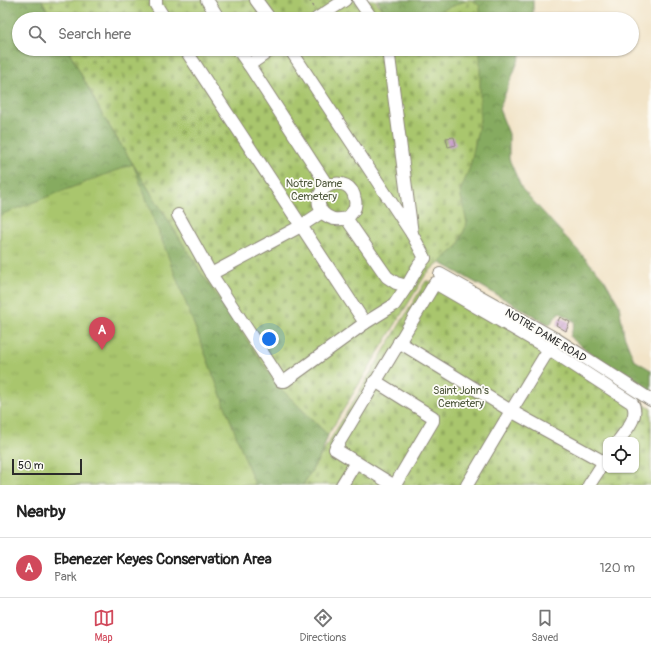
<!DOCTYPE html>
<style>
:root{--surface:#fff;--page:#f2f2f2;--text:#222;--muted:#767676;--line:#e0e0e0;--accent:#d1495b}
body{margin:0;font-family:Pangolin,sans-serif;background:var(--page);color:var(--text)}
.controls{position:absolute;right:12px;bottom:12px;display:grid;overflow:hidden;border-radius:8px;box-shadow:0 1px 3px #0004}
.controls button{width:36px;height:36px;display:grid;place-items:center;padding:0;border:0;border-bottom:1px solid var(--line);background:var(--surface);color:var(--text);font:20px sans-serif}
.scale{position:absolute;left:12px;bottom:10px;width:70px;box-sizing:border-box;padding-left:4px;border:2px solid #2b2b2b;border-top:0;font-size:11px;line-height:14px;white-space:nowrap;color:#2b2b2b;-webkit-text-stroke:3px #fdfcf7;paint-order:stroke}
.you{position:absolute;left:269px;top:339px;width:14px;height:14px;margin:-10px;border:3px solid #fff;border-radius:50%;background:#1a73e8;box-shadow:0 0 0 6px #1a73e833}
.badge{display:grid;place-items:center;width:26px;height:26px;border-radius:50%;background:var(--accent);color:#fff;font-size:13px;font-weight:700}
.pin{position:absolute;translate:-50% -33px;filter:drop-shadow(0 1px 2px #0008)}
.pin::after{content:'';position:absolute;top:21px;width:14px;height:12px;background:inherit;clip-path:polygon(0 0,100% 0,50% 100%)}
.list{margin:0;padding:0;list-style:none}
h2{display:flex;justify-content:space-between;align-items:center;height:52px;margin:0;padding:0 16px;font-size:17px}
h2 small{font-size:13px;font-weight:400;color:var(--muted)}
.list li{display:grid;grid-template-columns:26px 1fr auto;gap:12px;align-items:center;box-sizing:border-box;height:60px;padding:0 16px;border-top:1px solid var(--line)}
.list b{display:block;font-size:15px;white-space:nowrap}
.list p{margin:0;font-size:13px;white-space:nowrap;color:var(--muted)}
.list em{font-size:13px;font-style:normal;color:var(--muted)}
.icon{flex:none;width:22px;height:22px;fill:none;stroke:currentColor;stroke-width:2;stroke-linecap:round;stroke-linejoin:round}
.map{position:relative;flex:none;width:651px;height:485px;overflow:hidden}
.search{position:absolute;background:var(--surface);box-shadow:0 1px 3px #0004;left:12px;right:12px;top:12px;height:44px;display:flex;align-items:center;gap:10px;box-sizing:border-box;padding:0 14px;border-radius:22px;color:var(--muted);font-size:15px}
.sheet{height:112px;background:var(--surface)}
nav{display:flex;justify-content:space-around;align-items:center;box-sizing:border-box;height:56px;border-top:1px solid var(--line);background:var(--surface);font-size:11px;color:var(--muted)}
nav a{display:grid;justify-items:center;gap:2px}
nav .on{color:var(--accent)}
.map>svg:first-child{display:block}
</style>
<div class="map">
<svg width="651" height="485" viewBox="0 0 651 485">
<defs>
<pattern id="forest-crowns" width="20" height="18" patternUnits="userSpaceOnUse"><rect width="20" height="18" fill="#86ab60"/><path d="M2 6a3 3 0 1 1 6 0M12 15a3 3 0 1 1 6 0" fill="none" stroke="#6e8b4f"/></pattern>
<pattern id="cemetery-stones" width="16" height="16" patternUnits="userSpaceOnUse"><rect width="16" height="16" fill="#a9c66d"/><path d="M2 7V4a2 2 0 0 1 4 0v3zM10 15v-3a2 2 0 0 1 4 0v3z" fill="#92aa5f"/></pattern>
<pattern id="park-tufts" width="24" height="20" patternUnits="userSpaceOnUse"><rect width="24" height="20" fill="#a9c66d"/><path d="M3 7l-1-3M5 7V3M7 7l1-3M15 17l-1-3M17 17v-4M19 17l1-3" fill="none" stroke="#92aa5f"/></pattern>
<pattern id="building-hatch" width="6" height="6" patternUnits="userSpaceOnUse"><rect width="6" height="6" fill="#c89acb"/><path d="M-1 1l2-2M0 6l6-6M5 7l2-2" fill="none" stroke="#a37ea5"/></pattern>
</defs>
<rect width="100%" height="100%" fill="#fdfcf7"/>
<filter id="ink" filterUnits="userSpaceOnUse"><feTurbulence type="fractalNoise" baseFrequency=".025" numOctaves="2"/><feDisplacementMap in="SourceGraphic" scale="8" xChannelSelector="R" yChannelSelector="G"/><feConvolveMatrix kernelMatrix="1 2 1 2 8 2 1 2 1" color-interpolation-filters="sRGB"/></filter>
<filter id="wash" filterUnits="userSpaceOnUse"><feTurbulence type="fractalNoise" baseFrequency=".012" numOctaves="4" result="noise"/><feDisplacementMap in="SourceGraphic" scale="16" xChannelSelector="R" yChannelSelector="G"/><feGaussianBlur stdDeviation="0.9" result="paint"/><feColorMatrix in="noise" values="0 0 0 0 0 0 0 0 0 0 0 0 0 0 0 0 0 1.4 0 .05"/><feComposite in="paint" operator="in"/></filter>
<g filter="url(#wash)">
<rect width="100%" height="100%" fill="#f2e4c8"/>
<g fill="url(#forest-crowns)" stroke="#586b46">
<polygon points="0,0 42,0 52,19 19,19 19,49 68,49 103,116 200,271 278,386 328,435 322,452 303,485 0,485"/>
<polygon points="377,0 533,0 533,19 390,19"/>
<polygon points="403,49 523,49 499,109 509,134 509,159 522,189 604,279 619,305 624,335 634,360 651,370 651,393 604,364 570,337 575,322 559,312 550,325 439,262"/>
</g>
<g fill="url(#cemetery-stones)" stroke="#6a784c" fill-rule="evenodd">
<polygon points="42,0 375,0 389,19 52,19"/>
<polygon points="468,0 472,0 480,6 480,19 419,19"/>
<polygon points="68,49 480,49 480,120 470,167 460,192 467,223 458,246 426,274 328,435 278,386 200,271 103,116"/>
<path d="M426 281 445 283 554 347 651 409V485H303ZM606 440H636V470H606Z"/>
</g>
<polygon fill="url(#park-tufts)" stroke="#6a784c" points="133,164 255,485 0,485 0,215"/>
<g id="blocks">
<g fill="url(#building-hatch)">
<polygon points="454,137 456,145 448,147 446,138"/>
<polygon points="560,317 570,322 566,331 556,325"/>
</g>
</g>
</g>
<g filter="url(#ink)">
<use href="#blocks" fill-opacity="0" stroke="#8e887a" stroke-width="1"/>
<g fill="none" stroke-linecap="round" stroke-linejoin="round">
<defs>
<g id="minor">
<polyline points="156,0 156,5 165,19"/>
<polyline points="207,0 219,19"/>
<polyline points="256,0 270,19"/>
<polyline points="359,0 372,19"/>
<polyline points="316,19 345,0"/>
<polyline points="238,49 249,65 272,49"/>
<polyline points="290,49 412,234 388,49"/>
<polyline points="249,65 327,185"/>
<path d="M322 212C329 219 336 221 346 218"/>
<polyline points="178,215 211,274 281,381 285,381 365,323 185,49"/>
<path d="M211 274 301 226 322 212C306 185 351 170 355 200 357 208 352 214 346 218L387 277 396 283 407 286 394 305 365 323"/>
<polyline points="440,274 556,339 651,400"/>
<polyline points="407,286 419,265 425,258 412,234"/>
<polyline points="399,342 511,411 604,462"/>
<polyline points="375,381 433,417 433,421 395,485"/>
<polyline points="342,485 356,462"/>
<polyline points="393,485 335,449 435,283 549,349 556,339"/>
<path d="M467 485 511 411 549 349 632 403C640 416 626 430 619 440"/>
<polyline points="589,485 606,459"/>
</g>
</defs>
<use href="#minor" stroke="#8e887a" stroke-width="14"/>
<polyline stroke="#8e887a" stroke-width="1.5" stroke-dasharray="3 3" stroke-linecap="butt" points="309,0 315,8"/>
<use href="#minor" stroke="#fff" stroke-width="12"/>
</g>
</g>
<g text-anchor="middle" stroke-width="3.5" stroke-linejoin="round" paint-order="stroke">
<g font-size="11" fill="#515a3f" stroke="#fdfcf7">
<text x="314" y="187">Notre Dame<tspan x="314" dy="13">Cemetery</tspan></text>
<text x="461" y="394">Saint John's<tspan x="461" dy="13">Cemetery</tspan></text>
</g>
<g font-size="11" fill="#2b2b2b" stroke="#fdfcf7">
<text transform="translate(546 335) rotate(31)" y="4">NOTRE DAME ROAD</text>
</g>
</g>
</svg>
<div class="controls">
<button><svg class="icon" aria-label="locate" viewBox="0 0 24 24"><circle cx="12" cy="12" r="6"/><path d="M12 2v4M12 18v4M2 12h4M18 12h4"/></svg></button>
</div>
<div class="scale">50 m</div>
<div class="you"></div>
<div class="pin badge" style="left:102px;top:350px">A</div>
<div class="search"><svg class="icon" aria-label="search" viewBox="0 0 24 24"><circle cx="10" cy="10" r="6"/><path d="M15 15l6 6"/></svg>Search here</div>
</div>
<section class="sheet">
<h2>Nearby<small></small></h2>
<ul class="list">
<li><span class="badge">A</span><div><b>Ebenezer Keyes Conservation Area</b><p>Park</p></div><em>120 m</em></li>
</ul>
</section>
<nav>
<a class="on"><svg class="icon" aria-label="map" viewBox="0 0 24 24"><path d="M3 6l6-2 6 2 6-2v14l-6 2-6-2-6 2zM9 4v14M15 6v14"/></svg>Map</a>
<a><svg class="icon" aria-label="directions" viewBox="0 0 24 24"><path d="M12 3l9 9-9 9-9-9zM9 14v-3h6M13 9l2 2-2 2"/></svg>Directions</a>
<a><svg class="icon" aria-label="saved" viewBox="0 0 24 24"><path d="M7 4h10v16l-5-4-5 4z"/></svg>Saved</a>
</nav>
